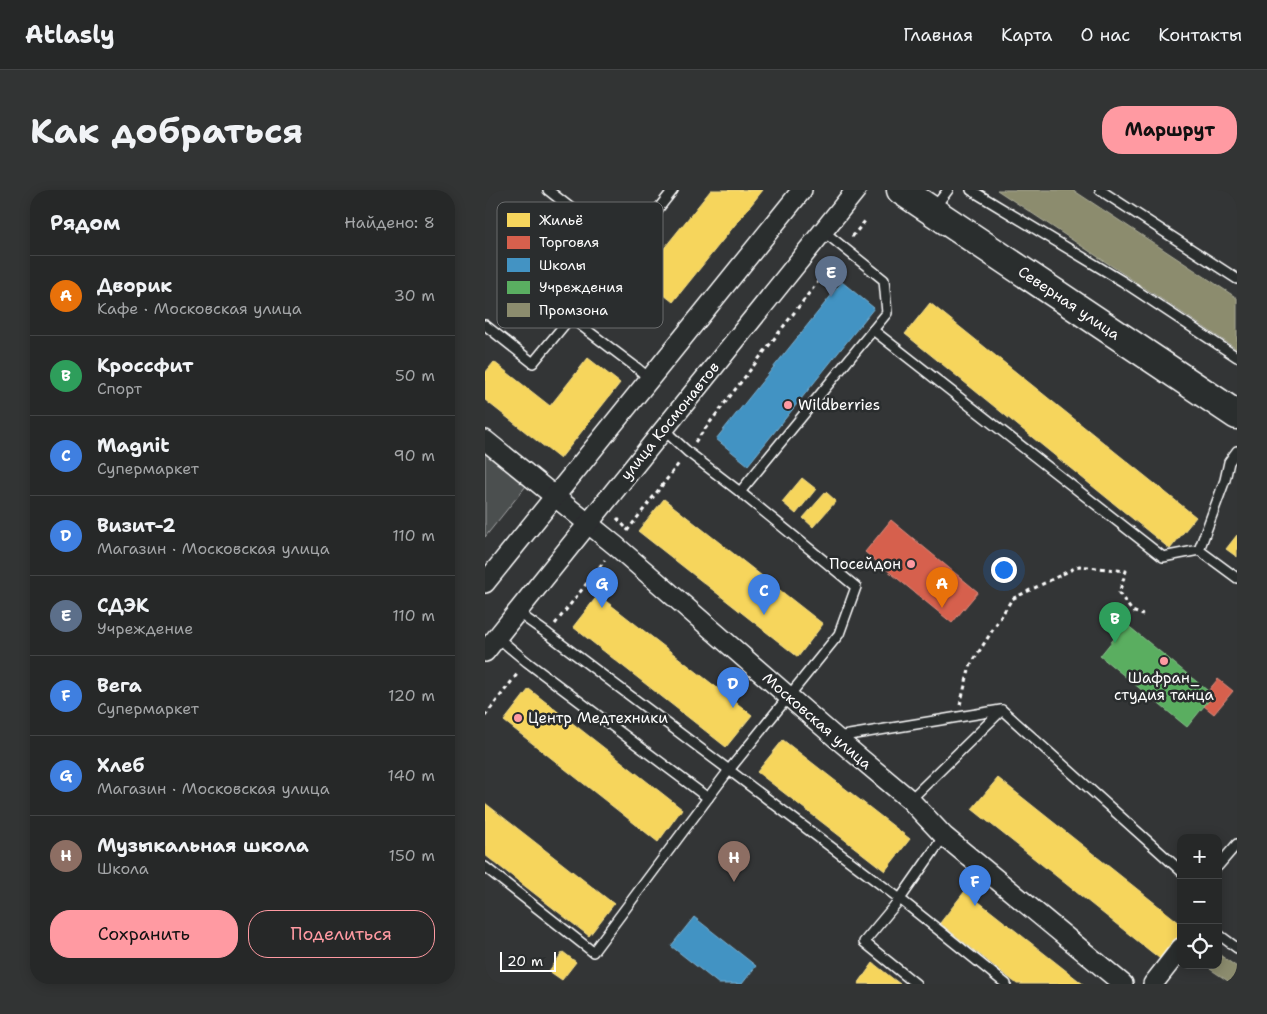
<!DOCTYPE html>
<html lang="ru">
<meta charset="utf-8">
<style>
:root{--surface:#262828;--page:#323434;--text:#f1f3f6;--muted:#a4a6a8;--line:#424445;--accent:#ff9aa2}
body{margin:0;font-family:"Shantell Sans",sans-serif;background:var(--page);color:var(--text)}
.controls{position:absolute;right:15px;bottom:15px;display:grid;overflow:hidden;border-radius:10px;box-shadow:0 2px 12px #0003}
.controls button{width:45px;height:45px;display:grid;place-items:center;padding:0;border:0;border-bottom:1px solid var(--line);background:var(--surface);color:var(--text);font:25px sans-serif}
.scale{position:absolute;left:15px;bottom:12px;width:56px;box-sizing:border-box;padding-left:5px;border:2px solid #fff;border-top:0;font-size:14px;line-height:18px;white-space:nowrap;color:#fff;-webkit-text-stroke:4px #2a2d2e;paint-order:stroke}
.you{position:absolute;left:518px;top:379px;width:18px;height:18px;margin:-12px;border:4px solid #fff;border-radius:50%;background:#1a73e8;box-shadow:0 0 0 8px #1a73e833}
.badge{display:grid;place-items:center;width:32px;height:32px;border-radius:50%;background:var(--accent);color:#fff;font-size:16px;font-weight:700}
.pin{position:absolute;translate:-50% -41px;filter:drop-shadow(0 1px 2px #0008)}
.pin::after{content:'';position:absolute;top:26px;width:18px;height:15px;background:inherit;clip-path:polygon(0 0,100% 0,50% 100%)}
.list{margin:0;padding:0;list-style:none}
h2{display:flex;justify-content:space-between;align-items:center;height:65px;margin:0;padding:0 20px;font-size:21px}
h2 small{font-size:16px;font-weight:400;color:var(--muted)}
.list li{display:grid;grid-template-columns:32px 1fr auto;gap:15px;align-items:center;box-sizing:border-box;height:80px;padding:0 20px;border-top:1px solid var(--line)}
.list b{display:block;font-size:19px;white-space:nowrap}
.list p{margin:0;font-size:16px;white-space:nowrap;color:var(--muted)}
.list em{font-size:16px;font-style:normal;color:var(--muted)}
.actions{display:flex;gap:10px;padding:15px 20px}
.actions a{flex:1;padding:11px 0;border:1px solid var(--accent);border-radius:20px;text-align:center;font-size:18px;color:var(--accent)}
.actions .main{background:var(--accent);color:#111}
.icon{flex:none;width:28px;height:28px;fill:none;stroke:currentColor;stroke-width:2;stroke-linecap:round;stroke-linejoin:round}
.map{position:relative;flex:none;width:752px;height:794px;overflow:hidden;border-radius:20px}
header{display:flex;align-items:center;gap:30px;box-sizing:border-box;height:70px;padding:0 25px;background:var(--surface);border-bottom:1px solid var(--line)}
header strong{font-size:24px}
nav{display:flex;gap:28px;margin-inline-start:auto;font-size:18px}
.intro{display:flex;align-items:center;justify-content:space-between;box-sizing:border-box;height:120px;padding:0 30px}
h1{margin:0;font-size:35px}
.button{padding:12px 22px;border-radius:20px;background:var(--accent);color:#111;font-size:18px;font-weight:700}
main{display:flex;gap:30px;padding:0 30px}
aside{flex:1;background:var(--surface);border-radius:20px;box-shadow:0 2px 12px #0003}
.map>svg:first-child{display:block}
</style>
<header>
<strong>Atlasly</strong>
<nav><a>Главная</a><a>Карта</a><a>О нас</a><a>Контакты</a></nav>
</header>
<div class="intro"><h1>Как добраться</h1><a class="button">Маршрут</a></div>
<main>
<aside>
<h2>Рядом<small>Найдено: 8</small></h2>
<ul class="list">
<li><span class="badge" style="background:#e8710a">A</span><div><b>Дворик</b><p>Кафе · Московская улица</p></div><em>30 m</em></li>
<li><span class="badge" style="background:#2e9e5b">B</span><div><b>Кроссфит</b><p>Спорт</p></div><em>50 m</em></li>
<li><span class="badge" style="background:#3f7fe0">C</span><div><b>Magnit</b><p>Супермаркет</p></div><em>90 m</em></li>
<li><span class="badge" style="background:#3f7fe0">D</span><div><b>Визит-2</b><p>Магазин · Московская улица</p></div><em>110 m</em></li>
<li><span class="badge" style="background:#5c6f8a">E</span><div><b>СДЭК</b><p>Учреждение</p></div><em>110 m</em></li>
<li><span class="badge" style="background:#3f7fe0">F</span><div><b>Вега</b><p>Супермаркет</p></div><em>120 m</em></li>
<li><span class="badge" style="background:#3f7fe0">G</span><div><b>Хлеб</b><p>Магазин · Московская улица</p></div><em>140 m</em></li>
<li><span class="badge" style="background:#8d6e63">H</span><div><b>Музыкальная школа</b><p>Школа</p></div><em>150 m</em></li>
</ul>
<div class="actions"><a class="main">Сохранить</a><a>Поделиться</a></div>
</aside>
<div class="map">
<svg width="752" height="794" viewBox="0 0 752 794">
<rect width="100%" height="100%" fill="#333536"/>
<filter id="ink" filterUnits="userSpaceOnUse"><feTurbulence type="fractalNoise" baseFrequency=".02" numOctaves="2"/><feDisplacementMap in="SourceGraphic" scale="10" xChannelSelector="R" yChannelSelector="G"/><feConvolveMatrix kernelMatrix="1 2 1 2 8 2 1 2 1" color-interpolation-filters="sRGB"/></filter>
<g filter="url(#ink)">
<polygon fill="#4c4f50" stroke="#a6a7a8" points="0,264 41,296 0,347"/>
<g fill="#f6d55c" stroke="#f9e28d">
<polygon points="226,0 278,0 188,112 156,87"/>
<polygon points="445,113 711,327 685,359 420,144"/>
<polygon points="103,168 135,193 75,269 0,210 0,183 9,172 65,216"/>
<polygon points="317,288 331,299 311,324 297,312"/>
<polygon points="341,302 351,311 328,337 318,328"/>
<polygon points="179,309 338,434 313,467 153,341"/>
<polygon points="752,345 752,367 741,359"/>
<polygon points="113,405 267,525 241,557 88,437"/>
<polygon points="44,499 197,619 173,652 19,531"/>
<polygon points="298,550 425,649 400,681 272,582"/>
<polygon points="513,588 696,734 696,751 679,772 487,619"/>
<polygon points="0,613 129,714 104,746 0,665"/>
<polygon points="480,701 598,794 532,794 455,733"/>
<polygon points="78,762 91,772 77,790 64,781"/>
<polygon points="388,773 407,788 415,794 373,794"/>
</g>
<g fill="#d6604d" stroke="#e29082">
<polygon points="406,330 493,402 467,433 380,362"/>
<polygon points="733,489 748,501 729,524 719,516 728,505 723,501"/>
</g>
<g fill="#4393c3" stroke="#7bb3d5">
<polygon points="357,92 389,118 263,275 231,249"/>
<polygon points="209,727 271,776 257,794 234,794 186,756"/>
</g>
<polygon fill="#5aae61" stroke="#8cc690" points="641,434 728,505 702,537 615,466"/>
<g fill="#8c8c6e" stroke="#aeae9a">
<polygon points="512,0 588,0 752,108 752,159"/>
<polygon points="735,765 752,777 752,784 746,793 725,779 727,775 733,775 733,767"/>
</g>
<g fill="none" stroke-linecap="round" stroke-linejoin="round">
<defs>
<g id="lane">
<polyline points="63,0 140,61 188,0"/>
<polyline points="486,0 637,91 752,167"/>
<polyline points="615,0 752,89"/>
<polyline points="449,18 463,0"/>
<polyline points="338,41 399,90 402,123 388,140"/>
<polyline points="86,128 152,178 165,189"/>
<polyline points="0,135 48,173 140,61"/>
<polyline points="255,302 388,140 678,367 714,360 740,290 744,272 752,261"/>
<polyline points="714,360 752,388"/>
<polyline points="32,422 63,444 244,580 354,444 371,397 255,302 203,262 178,239"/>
<polyline points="12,447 42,472 223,608 244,580 415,709 379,752 431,794"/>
<polyline points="352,547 516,520"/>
<polyline points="425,610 517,520 696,681"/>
<polyline points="459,646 415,709 521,794"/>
<polyline points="733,676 752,654"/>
<polyline points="0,677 108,762 223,608"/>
<polyline points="733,744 752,758"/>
</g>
<g id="street">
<polyline points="0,250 131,356 350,547 425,610 459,646 638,794"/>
<polyline points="0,393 317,0"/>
<polyline points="0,462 371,0"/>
<polyline points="668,794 696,758"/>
</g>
<polyline id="primary" points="416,0 752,225"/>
</defs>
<use href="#lane" stroke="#fff" stroke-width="12"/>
<use href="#street" stroke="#fff" stroke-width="22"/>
<use href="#primary" stroke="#fff" stroke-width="31"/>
<g stroke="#fff" stroke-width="3" stroke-dasharray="4 4" stroke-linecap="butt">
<polyline points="367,47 380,31"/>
<polyline points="210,252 351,68"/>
<polyline points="132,328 141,338"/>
<polyline points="142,341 195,272"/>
<polyline points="70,434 120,370"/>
<polyline points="475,515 485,476 527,409 594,376 641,381 634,403 647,421 658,425"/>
<polyline points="0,526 33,483"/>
</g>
<use href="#lane" stroke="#2a2d2e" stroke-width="9"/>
<use href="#street" stroke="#2a2d2e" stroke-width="19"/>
<use href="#primary" stroke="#2a2d2e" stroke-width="28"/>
</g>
</g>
<g fill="#ff9aa2" stroke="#2a2d2e" stroke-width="2">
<circle cx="303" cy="215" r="5"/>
<circle cx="426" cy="374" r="5"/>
<circle cx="679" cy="471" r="5"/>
<circle cx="33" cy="528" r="5"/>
</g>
<g text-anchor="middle" stroke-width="5" stroke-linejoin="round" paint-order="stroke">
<g font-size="15" fill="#fff" stroke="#2a2d2e">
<text transform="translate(584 113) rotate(34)" y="5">Северная улица</text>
<text transform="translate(185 231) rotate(-51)" y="5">улица Космонавтов</text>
<text transform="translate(332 531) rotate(41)" y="5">Московская улица</text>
</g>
<g font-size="15" fill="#fff" stroke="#2a2d2e" text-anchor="start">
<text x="313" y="220">Wildberries</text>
<text x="416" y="379" text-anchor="end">Посейдон</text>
<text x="679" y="493" text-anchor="middle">Шафран_<tspan x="679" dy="17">студия танца</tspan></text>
<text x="43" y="533">Центр Медтехники</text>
</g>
</g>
<rect x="12" y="12" width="166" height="126" rx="8" fill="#2a2d2e" stroke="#6a6c6d" stroke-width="1"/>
<rect x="22" y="23" width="23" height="14" fill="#f6d55c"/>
<rect x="22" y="46" width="23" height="13" fill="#d6604d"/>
<rect x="22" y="68" width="23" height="14" fill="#4393c3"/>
<rect x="22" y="91" width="23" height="13" fill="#5aae61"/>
<rect x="22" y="113" width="23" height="14" fill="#8c8c6e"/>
<g font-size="14" fill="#fff">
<text x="54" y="35">Жильё</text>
<text x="54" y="57">Торговля</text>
<text x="54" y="80">Школы</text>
<text x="54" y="102">Учреждения</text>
<text x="54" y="125">Промзона</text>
</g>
</svg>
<div class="controls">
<button>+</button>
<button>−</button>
<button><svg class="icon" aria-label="locate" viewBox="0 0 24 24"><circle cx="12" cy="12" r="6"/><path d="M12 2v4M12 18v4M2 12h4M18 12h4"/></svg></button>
</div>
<div class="scale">20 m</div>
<div class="you"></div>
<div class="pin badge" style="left:457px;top:418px;background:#e8710a">A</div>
<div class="pin badge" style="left:630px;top:453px;background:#2e9e5b">B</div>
<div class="pin badge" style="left:279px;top:425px;background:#3f7fe0">C</div>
<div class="pin badge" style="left:248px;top:518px;background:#3f7fe0">D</div>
<div class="pin badge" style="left:346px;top:107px;background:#5c6f8a">E</div>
<div class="pin badge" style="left:490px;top:716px;background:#3f7fe0">F</div>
<div class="pin badge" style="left:117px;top:418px;background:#3f7fe0">G</div>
<div class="pin badge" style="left:249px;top:692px;background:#8d6e63">H</div>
</div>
</main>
